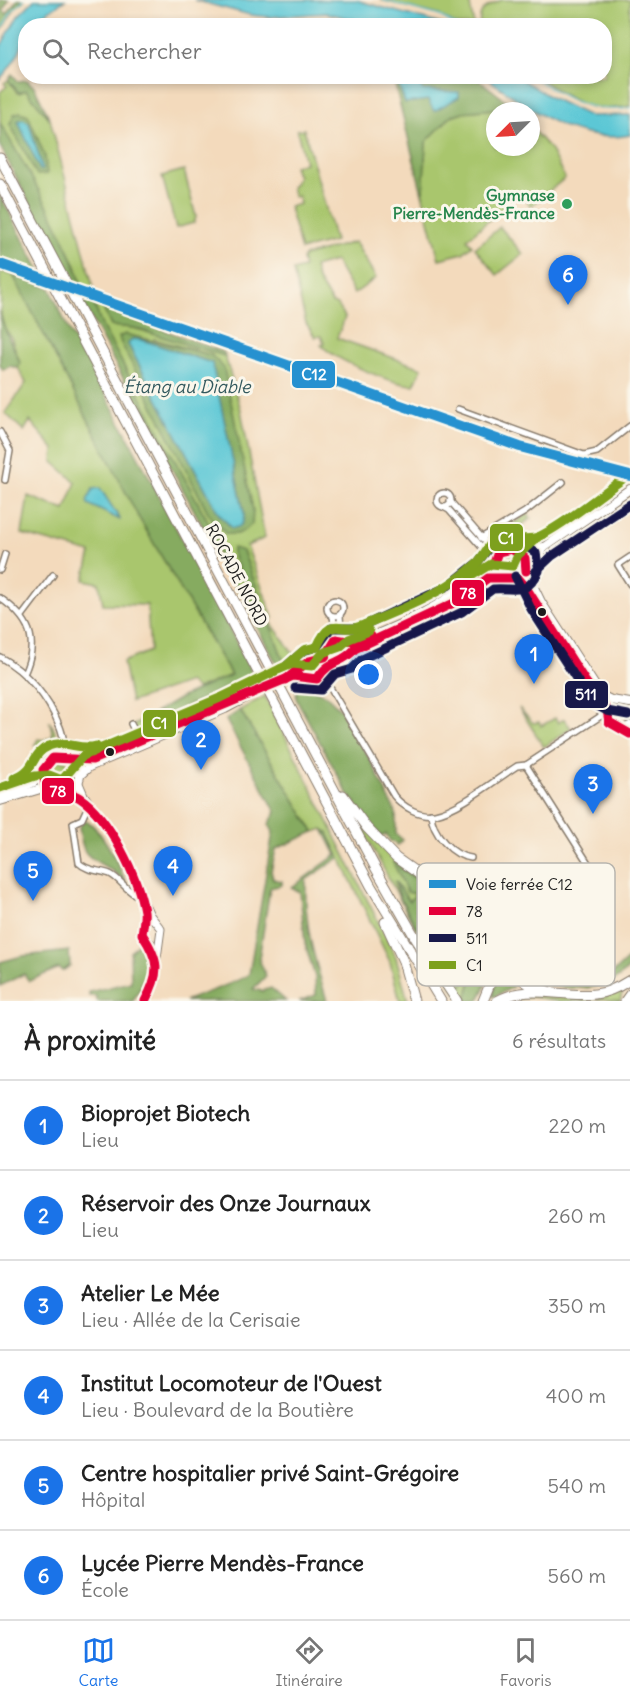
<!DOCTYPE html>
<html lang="fr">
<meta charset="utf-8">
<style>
:root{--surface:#fff;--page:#f6f6f6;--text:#222;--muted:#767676;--line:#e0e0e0;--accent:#1a73e8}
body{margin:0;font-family:Delius,sans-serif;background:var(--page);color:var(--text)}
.compass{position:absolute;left:486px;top:102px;width:54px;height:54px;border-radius:50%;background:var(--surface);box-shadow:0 3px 9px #0003;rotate:246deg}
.you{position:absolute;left:369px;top:675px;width:21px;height:21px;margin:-15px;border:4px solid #fff;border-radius:50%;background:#1a73e8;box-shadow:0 0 0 9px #1a73e833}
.badge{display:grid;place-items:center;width:39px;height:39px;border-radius:50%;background:var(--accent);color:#fff;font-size:20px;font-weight:700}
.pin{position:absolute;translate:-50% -50px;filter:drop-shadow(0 2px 3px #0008)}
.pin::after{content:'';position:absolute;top:32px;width:21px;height:18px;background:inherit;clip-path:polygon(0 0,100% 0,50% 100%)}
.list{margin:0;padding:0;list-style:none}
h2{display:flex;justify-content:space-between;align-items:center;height:78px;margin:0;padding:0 24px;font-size:26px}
h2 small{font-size:20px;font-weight:400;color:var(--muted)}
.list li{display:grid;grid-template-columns:39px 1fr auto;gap:18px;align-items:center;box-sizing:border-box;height:90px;padding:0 24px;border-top:2px solid var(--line)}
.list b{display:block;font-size:22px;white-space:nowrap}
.list p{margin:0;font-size:20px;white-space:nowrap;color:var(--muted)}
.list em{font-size:20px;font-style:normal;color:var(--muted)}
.icon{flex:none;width:33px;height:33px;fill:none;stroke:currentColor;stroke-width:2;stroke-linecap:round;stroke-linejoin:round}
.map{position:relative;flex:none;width:630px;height:1001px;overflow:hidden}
.search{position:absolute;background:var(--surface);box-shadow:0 3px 9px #0003;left:18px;right:18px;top:18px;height:66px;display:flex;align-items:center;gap:15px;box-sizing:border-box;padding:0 21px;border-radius:24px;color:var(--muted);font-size:22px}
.sheet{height:618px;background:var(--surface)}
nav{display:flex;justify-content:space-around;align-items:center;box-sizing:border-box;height:84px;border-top:2px solid var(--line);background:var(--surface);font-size:16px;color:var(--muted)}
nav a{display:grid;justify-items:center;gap:3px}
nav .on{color:var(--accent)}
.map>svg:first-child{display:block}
</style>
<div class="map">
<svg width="630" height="1001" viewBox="0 0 630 1001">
<rect width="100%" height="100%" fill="#fbf7ec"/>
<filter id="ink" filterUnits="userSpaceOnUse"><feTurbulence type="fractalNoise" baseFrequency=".0167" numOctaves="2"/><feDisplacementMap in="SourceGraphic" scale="12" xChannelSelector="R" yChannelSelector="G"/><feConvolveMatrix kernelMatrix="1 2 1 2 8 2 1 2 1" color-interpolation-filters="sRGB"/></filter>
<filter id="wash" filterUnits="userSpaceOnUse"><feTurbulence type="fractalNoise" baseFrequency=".008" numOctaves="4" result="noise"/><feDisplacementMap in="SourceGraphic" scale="24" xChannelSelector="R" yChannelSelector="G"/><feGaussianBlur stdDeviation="1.35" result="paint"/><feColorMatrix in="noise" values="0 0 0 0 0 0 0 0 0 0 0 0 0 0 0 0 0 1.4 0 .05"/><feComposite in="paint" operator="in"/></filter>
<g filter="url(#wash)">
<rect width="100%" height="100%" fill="#f3dabc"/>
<g fill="#a9c66d" stroke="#627144" stroke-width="1.5" fill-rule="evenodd">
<polygon points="380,0 469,0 474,25 456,25 439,15"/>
<path d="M502 0H630V106C587 115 569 98 537 77L604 76V26L480 25C477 9 490 5 502 0Z"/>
<path d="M8 80 18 93 26 90 50 119 95 294 83 290 76 266 55 222 0 123V92L7 86 4 83ZM20 112 28 115 45 157 33 169 34 165 10 124Z"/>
<polygon points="514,107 519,111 495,111 495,147 531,147 531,128 550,149 565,178 531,206 520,193 467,239 472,245 463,253 439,259 423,197 426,142 451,116 463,112"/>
<polygon points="304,129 335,241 301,250 289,207 300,204 298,196 294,197 291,188 298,177 294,166 305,163 297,130"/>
<polygon points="184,170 196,217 194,223 176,228 162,176"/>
<polygon points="500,227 523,254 497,275 475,248"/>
<path d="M355 242 376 278 354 294 335 261 314 267 317 279 332 303 338 305 345 317 337 338 422 368 414 385C394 385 335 360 321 345L324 344 321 336 315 337 306 323 293 271 304 268 302 259 304 256Z"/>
<polygon points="0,271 13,275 139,518 231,675 197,689 189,682 131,702 123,662 150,651 147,605 103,604 99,583 84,580 91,553 22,534 28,496 65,510 76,482 53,462 54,449 30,421 24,431 5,413 26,383 18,368 20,363 11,337 1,323"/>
<path d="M94 304 103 308 111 326 134 328 225 356 241 410 265 538 247 546 273 618 270 621 298 660 293 670H287L243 551 232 552 255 610 254 622 210 525 102 326ZM154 339 211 355 252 524 220 525 145 390Z"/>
<polygon points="528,514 531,518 513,532 522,546 512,542 494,543 495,535"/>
<circle cx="511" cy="564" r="11"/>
<polygon points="235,684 243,690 139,736 134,725 143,720 146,724"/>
<polygon points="265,696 396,957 408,1001 400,1001 390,962 328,833 323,829 314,832 240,710"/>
<polygon points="519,708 533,723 539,722 541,726 555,718 558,723 564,719 571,728 544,747"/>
<path d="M50 723C62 736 56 751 42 759L40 758 43 749 35 745 38 739 44 740 53 736Z"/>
<circle cx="60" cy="774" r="14"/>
<path d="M360 824 471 916C494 944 498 970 478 1001 506 941 473 921 429 887 423 883 395 862 393 862L407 892C430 895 472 933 474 956 476 972 466 988 467 1001H462L415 928ZM395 882 409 901C445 908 466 929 471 965L462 971 463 985 458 990C449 967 426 941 414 918 407 907 396 894 395 882Z"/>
<polygon points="623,989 620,1001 604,999 560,1001 533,997 501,1001 529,994 595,999"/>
</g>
<g fill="#86ab60" stroke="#51643e" stroke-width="1.5" fill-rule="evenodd">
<polygon points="0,0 9,0 3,10 7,14 17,0 24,0 15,8 0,33"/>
<polygon points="12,74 18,81 27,80 35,88 50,119 26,90 19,93 8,80"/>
<polygon points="393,77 396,77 405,103 428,100 418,84 422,77 475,77 514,107 463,112 451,116 426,142 423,197"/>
<polygon points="20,112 28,115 45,157 47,174 37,175 10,124 14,114"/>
<path d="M0 123C30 175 67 233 83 290L73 285 66 273 0 146Z"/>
<polygon points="0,195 41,273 0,260"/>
<polygon points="13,275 50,288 70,333 90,365 259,685 244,690 234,684 146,725 143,720 182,697 231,675 139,518"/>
<polygon points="81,300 94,304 102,326 210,525 237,582 239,594"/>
<path d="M0 307C1 327 13 344 20 363L18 368 10 366 3 370 0 364Z"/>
<polygon points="103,308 224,352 225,356 134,328 111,326"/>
<path d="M125 334 211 355 224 368 253 510 252 524C243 532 237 537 225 533L220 526H215L121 343 119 337ZM142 340 212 363 244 513 232 528 219 514 128 344Z"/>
<polygon points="233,548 243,551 287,670 282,672 279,668 254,622 255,610 232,552"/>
<polygon points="298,682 327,696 340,709 371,761 396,813 396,834 403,840 398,845 390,841 386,834 381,837 348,794 296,698"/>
<path d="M240 710 314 832 276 849 271 871 273 879 282 881V885L270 888 259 959 266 976 253 989 262 991 271 988 286 1001H185C198 995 242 981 249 974L273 832 269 824 276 812 226 720Z"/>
<path d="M85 820C102 828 118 864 126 882 120 879 117 873 111 870 87 855 83 859 79 827Z"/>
<path d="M323 829 328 833 339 858 306 880C304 928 314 956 327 1001H299L316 995 315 977 305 943 300 892 291 888 336 855Z"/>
<path d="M395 860 401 869C445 900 518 934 478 1001H467L466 998 474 974V956L468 937 448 915 417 894 407 892 393 862Z"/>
<path d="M474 863 548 977C596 987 596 990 630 957V967C617 982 599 988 580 988 506 989 520 945 482 905 469 891 450 886 434 877L437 875 462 886 483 901 469 874V868Z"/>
<path d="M395 881 409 901 414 896 421 899C448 916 480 939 469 974L463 972 468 982 463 985 462 991 458 990 418 930 400 897Z"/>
<path d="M138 943C154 962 145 982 133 1001H97L96 996H89V992L131 982 130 952Z"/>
<polygon points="69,951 70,966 62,971 59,968 29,981 24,974 0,986 0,962 22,956"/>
<polygon points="500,968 513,987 494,997 492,996"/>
</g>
<g fill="#5cc7d5" stroke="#3c7278" stroke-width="1.5">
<path d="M34 0H65L43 15 33 25 26 26C26 45 13 65 0 79V47L18 16Z"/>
<polygon points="194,0 356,0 444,25 377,25 327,13 269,17 250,15"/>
<polygon points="396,77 422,77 419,84 423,90 459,92 459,97 434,111 428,100 405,103"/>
<path d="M485 77H518L550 97 589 116 630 115V135C573 146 529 107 485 77Z"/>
<polygon points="23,119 29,123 43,170 40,170 18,121"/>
<path d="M132 339 142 340 212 363 244 513C244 522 242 528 232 528L219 514 128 344Z"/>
<polygon points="100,488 120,519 120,520 88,504 87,501 93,489"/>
</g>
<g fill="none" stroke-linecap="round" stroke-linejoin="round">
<g stroke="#5cc7d5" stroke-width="1.5">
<polyline points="382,0 440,16 456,26"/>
<polyline points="0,32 12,11 24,0"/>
<path d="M532 76C563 98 591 114 630 108"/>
</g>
</g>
</g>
<g filter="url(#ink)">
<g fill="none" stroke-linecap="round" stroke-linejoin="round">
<defs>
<g id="minor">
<polyline points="458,409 584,455 597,452 630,426"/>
<polyline points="0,432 10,451 5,480"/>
<circle cx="444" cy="500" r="7"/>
<polyline points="450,501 489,546 502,549"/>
<polyline points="443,507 449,510 494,561"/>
<polyline points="481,538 525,512 563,482"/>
<polyline points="630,557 618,565 630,584"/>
<polyline points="0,570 5,554"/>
<path d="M0 598C29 618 40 639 24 674"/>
<circle cx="335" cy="608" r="8"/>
<polyline points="340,615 341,631 345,638"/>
<polyline points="22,616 53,575"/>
<polyline points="333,616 336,639"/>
<path d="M0 657C28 673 48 697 60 727 64 737 64 749 70 758"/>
<path d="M322 674 394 796C403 807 420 817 435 814 460 809 495 780 517 766L526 765 607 712"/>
<polyline points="131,724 140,741"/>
<polyline points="55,756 61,740"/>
<polyline points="526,765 588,863"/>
<path d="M88 806 82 819 73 823 79 863C87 871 99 870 110 874 122 880 126 892 140 897"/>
<path d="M431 814C432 833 452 856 471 858"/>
</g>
<g id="tertiary">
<polyline points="78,781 84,795 117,842 150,915 161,929 154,980 145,1001"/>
<polyline points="66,792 74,794 84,801"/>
<polyline points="143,908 142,934 151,943 155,957"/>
</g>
<g id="secondary">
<polyline points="521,553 543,547"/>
<polyline points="527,563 545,547 630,489"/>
<polyline points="526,571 541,602 601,695 611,700 630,703"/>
<polyline points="518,578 540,609"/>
<polyline points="564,647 607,710"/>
<polyline points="293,676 317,679 327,664 347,658 355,649 456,602 488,578 496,576 513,579 522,576 527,568 525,558 511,549 501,550 494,557 495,567 505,577"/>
<path d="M293 676 309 661 325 657 336 639C345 636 352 643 362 640 410 622 457 598 494 563"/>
<path d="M609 707C603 722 615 733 630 726"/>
<circle cx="61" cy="774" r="19"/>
<polyline points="74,761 86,762 99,758"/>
<polyline points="79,776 89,767 225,709 255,693"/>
<polyline points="0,797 34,782 42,773"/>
<polyline points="0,801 47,787"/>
</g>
<g id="trunk">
<polyline points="0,158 375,867 416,939 457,1001"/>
<polyline points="0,184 371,886 441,1001"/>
<polyline points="343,795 367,828 396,858 478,916 505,963 518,977 530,985 551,992"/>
<polyline points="385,922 403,961 414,1001"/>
<polyline points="483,1001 494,974 491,945"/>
<path d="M497 1001C529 983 561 998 595 994 608 993 619 987 630 980"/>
<polyline points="625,1001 630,994"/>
</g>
</defs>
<use href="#minor" stroke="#887b6c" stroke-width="8"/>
<use href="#tertiary" stroke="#887b6c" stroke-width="9"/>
<use href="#secondary" stroke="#887b6c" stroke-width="10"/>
<use href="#trunk" stroke="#887b6c" stroke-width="11"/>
<use href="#minor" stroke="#fff" stroke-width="5"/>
<use href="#tertiary" stroke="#fff" stroke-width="7"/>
<use href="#secondary" stroke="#fff" stroke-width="8"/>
<use href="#trunk" stroke="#fff" stroke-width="9"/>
<defs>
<polyline id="secondary-bridge" points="255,693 293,676"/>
</defs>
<use href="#secondary-bridge" stroke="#887b6c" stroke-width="10" stroke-linecap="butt"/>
<use href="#secondary-bridge" stroke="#fff" stroke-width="8"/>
<defs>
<g id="bus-1">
<polyline points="494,563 498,552 511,549 525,558 526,571"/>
<polyline points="285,680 309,661 325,657 336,639 353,642 371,636"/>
<path d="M145 1001C161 972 159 960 142 934 143 926 145 919 144 911 138 877 109 817 80 798 69 790 55 794 45 785L43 770 53 758 92 760 293 676 317 679C332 657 340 666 355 649L456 602 488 578H518L525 586 585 681 607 710 609 722 630 734"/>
</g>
<g id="bus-2">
<polyline points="535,572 552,556 630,504"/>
<polyline points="515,576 531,609 592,703 607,711 628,715"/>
<path d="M286 666 303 651 317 647 331 628H358L448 586 478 562 496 539 515 538 536 553 539 571C526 597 516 587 493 589L462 612 362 659 352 669 335 674 321 690 295 688"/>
</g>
<g id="bus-3">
<polyline points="470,577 491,564 513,566 518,555 538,537"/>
<polyline points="280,669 292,664 312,666 323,653 340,647 349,639 369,631"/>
<path d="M14 778C37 770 30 754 49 746 64 739 80 751 96 746"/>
<path d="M0 788 35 776 49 775 62 780 83 756 220 698 286 666 304 650 317 647C332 613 340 635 361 626 400 610 448 592 478 562 484 555 488 546 494 540 510 534 525 543 540 536 567 523 598 496 623 479"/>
</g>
</defs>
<use href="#bus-1" stroke="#fbf7ec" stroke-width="14"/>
<use href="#bus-2" stroke="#fbf7ec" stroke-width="14"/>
<use href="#bus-3" stroke="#fbf7ec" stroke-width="14"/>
<use href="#bus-1" stroke="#e4003a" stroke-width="9"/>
<use href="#bus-2" stroke="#18194a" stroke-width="9"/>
<use href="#bus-3" stroke="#7da01e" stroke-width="9"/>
<defs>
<polyline id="rail-1" points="0,264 520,447 630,476"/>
</defs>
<use href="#rail-1" stroke="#fbf7ec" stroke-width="15"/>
<use href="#rail-1" stroke="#2691d0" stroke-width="10"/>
</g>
</g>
<circle fill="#2e9e5b" stroke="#fbf7ec" stroke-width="2" cx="567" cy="204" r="6"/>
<g fill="#1c1c1c" stroke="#fbf7ec" stroke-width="2">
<circle cx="542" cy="612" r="5"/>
<circle cx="110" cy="752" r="5"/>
</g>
<g text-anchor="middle" stroke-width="6" stroke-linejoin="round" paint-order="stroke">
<g font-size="16" font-weight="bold" fill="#27864d" stroke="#fbf7ec" text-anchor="end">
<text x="555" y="201">Gymnase<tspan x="555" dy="18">Pierre-Mendès-France</tspan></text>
</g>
<g font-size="16" fill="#1c1c1c" stroke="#fbf7ec">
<text transform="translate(237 575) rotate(62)" y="6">ROCADE NORD</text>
</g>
<g font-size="18" font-style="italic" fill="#32585d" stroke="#fbf7ec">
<text x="187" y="393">Étang au Diable</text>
</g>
</g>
<rect x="417" y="863" width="198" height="123" rx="9" fill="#fbf7ec" stroke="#b8b5ae" stroke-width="1.5"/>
<rect x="429" y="880" width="27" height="8" fill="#2691d0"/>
<rect x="429" y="907" width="27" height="8" fill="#e4003a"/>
<rect x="429" y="934" width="27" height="8" fill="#18194a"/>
<rect x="429" y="961" width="27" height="8" fill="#7da01e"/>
<g font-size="16" fill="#1c1c1c">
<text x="466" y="890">Voie ferrée C12</text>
<text x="466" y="917">78</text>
<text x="466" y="944">511</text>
<text x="466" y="971">C1</text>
</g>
<g stroke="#fbf7ec" stroke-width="2">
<rect x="291" y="360" width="45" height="29" rx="6" fill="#2691d0"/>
<rect x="489" y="523" width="35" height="29" rx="6" fill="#7da01e"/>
<rect x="451" y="579" width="34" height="28" rx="6" fill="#e4003a"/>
<rect x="564" y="680" width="45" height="29" rx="6" fill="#18194a"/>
<rect x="142" y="709" width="35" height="29" rx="6" fill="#7da01e"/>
<rect x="41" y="777" width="34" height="28" rx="6" fill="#e4003a"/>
</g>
<g font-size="16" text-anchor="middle" font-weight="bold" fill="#fff">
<text x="314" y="380">C12</text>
<text x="506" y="544">C1</text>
<text x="468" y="599">78</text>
<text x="586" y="700">511</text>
<text x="159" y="729">C1</text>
<text x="58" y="797">78</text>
</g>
</svg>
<svg class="compass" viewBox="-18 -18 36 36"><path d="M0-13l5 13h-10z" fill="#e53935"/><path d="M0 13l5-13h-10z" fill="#767676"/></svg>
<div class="you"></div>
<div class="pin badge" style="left:534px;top:684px">1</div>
<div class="pin badge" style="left:201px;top:770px">2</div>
<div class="pin badge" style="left:593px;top:814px">3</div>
<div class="pin badge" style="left:173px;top:896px">4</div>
<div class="pin badge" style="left:33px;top:901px">5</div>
<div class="pin badge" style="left:568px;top:305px">6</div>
<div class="search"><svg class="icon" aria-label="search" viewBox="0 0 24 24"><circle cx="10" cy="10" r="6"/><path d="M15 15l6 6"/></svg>Rechercher</div>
</div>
<section class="sheet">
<h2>À proximité<small>6 résultats</small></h2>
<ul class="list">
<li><span class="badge">1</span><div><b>Bioprojet Biotech</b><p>Lieu</p></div><em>220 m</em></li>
<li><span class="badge">2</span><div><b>Réservoir des Onze Journaux</b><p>Lieu</p></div><em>260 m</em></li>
<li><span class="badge">3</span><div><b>Atelier Le Mée</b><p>Lieu · Allée de la Cerisaie</p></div><em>350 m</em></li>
<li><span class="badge">4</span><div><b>Institut Locomoteur de l'Ouest</b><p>Lieu · Boulevard de la Boutière</p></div><em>400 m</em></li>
<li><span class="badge">5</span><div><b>Centre hospitalier privé Saint-Grégoire</b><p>Hôpital</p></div><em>540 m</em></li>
<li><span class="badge">6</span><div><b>Lycée Pierre Mendès-France</b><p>École</p></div><em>560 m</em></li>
</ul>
</section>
<nav>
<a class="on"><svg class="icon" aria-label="map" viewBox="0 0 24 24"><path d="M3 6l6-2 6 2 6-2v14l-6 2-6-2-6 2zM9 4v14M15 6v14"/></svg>Carte</a>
<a><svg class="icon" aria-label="directions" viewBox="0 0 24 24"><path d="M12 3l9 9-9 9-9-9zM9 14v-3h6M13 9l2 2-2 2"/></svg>Itinéraire</a>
<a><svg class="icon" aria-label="saved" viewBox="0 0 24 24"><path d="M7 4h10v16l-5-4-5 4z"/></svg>Favoris</a>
</nav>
